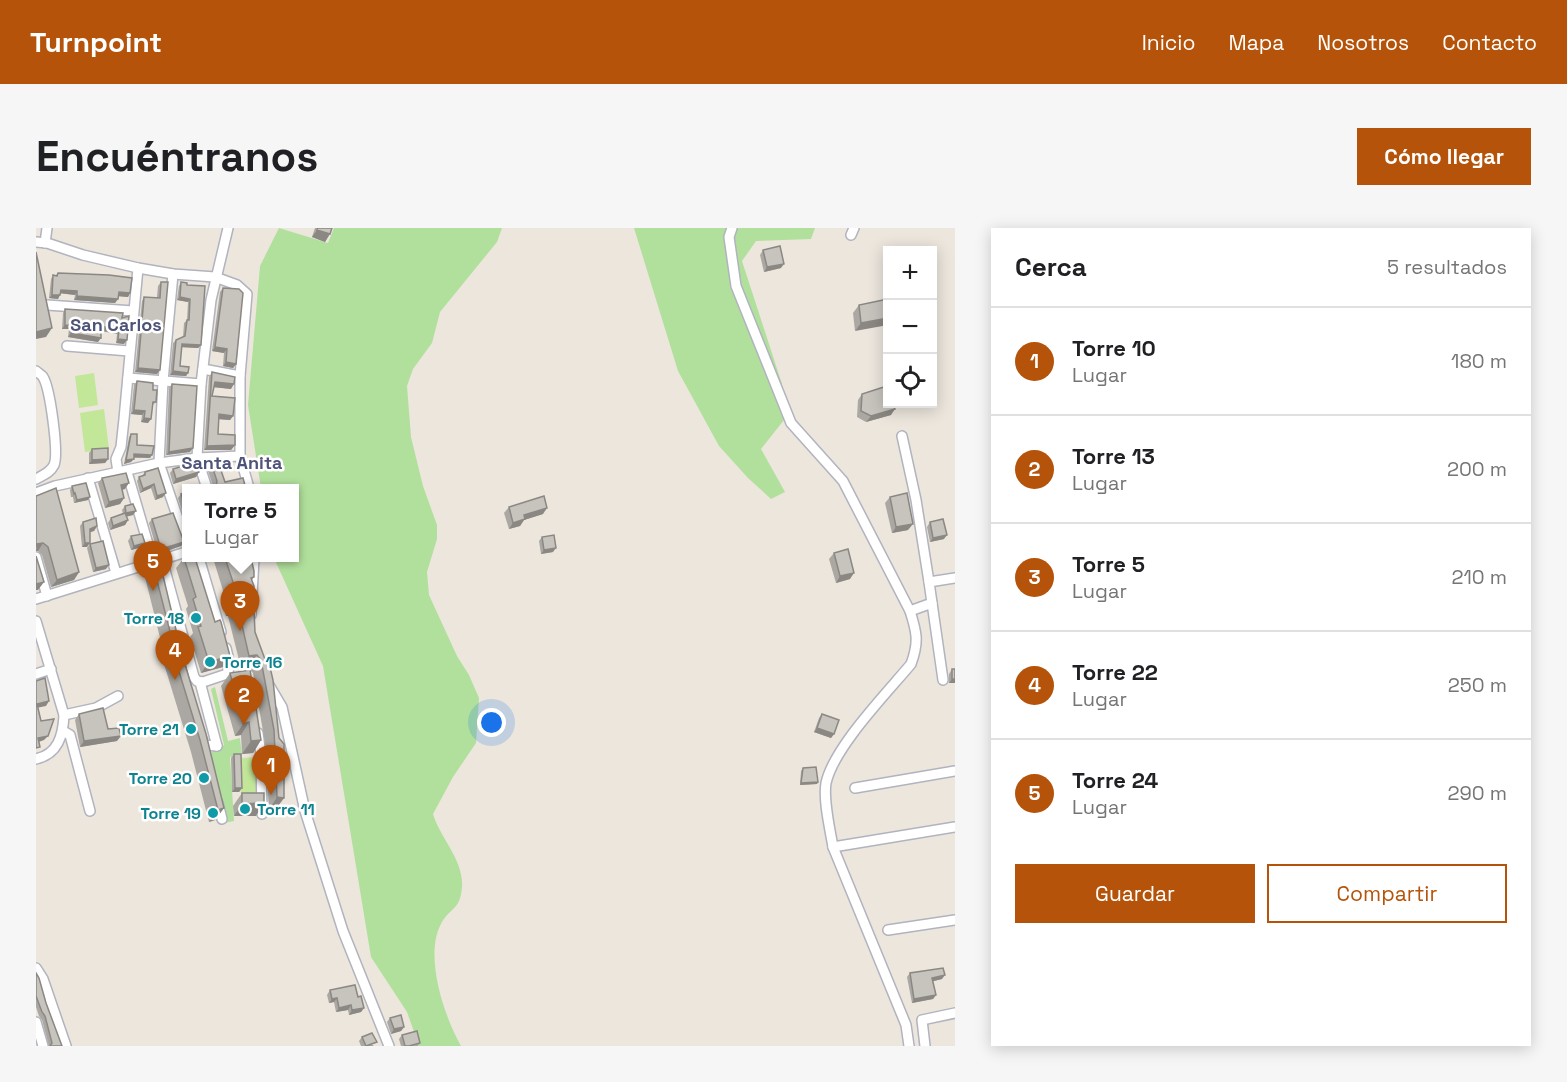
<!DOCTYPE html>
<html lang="es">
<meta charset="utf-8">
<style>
:root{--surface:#fff;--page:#f6f6f6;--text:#202124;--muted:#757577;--line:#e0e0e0;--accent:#b45309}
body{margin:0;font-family:"Space Grotesk",sans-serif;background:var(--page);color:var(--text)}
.controls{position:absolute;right:18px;top:18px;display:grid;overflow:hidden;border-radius:0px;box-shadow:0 3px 15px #0003}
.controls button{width:54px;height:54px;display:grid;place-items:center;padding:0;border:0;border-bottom:2px solid var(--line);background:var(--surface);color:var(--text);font:30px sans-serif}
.you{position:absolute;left:456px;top:495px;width:21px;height:21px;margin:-15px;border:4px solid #fff;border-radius:50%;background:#1a73e8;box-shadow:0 0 0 9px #1a73e833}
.badge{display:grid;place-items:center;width:39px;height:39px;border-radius:50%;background:var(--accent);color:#fff;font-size:20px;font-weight:700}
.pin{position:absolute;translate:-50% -50px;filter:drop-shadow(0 2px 3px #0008)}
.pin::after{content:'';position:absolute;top:32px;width:21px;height:18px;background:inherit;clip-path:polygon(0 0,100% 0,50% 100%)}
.popup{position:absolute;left:146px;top:256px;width:117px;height:78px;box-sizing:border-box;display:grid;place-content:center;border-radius:0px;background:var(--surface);filter:drop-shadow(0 2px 4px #0005);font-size:20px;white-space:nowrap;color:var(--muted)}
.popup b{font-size:22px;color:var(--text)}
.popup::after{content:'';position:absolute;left:50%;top:100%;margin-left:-12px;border:12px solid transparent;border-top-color:var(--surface)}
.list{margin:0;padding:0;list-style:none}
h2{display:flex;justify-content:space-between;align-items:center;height:78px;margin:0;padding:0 24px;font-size:26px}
h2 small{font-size:20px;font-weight:400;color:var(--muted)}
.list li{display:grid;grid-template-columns:39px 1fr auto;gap:18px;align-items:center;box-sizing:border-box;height:108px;padding:0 24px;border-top:2px solid var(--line)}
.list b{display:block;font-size:22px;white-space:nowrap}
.list p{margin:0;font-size:20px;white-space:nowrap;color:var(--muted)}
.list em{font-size:20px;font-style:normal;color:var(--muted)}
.actions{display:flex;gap:12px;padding:18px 24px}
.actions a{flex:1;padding:14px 0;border:2px solid var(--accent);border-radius:0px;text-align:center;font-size:21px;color:var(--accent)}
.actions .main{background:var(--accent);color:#fff}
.icon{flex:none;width:33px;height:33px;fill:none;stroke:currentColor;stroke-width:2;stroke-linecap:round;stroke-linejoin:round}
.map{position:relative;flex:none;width:919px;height:818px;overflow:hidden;border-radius:0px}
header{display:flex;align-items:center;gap:36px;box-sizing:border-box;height:84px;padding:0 30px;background:var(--accent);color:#fff}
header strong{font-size:28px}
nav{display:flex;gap:33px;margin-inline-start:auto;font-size:21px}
.intro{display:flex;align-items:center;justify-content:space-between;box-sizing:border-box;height:144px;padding:0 36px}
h1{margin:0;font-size:42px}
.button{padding:15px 27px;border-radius:0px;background:var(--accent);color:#fff;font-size:21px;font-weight:700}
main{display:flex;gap:36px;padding:0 36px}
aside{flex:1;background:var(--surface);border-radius:0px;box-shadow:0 3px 15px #0003}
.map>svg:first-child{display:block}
</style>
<header>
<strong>Turnpoint</strong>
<nav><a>Inicio</a><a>Mapa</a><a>Nosotros</a><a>Contacto</a></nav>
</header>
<div class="intro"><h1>Encuéntranos</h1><a class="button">Cómo llegar</a></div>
<main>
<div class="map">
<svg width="919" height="818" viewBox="0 0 919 818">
<rect width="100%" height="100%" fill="#ece6dd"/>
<g fill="#b1e09c">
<path d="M243 0 292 15 298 0H466L461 14 404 84 396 115 377 141 371 158 375 209 387 258 401 297V311L391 344 393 367 421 428 433 447 443 470 440 515 417 549 397 586C404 610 428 632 426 659 424 682 416 678 406 694 387 726 408 788 425 818H383L371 784 335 729 287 438 238 330H258V260H225L212 177 224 38Z"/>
<polygon points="598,0 779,0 775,11 720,13 706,33 746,156 748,192 725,221 749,264 735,271 712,250 683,218 642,143"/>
<polygon points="179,459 192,513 204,510 206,528 194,529 198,593 188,595 172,527 180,521 181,524 183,523 182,519 188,517 175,461"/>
</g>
<g fill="#c2e799">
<polygon points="58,145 62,177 43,180 39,148"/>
<polygon points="68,181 73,221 49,224 44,185"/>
<polygon points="224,529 225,565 205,566 203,530"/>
</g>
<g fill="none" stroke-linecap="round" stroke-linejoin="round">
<defs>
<g id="minor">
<path d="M696 0 693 9 700 58 755 195 807 253 874 383C881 405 883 414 875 436 850 466 798 519 790 555 787 572 794 601 797 619L870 797 873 818"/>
<polyline points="815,7 818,0"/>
<polyline points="0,14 11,15 47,27 102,40 137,46 179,49 201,57 211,66 204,148 204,228 213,260"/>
<polyline points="9,15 11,0"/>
<polyline points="137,46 127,153 123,235 150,314"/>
<polyline points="11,77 97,83"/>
<polyline points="31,118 93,123"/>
<polyline points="167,141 204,148"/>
<path d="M0 143C2 145 6 147 7 149 14 160 23 225 18 237 14 245 7 247 0 251"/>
<polyline points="92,150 165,156"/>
<polyline points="866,208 880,272 893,354"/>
<polyline points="82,244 80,231 85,219 88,191 102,40"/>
<polyline points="91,244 117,333"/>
<polyline points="52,250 80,345"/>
<polyline points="171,260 161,230 165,156 175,72 192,0"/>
<polyline points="0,265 19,258 123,235 161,230 204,228"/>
<polyline points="0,329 11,368"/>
<polyline points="163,330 185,404"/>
<polyline points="126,331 158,449 161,453 167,454 191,446 194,437 190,420"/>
<polyline points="0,371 150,324"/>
<polyline points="896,375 907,452"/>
<polyline points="874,383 896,375 893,354 919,350"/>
<polyline points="215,387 218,330"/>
<path d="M0 393 28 487C27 508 22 526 0 531"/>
<polyline points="0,446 15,441"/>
<polyline points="164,454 181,518"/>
<polyline points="233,457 246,479 269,583 307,703 353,818"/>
<polyline points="28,487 60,480 82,468"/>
<polyline points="27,503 34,507 54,583"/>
<polyline points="222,505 225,527 226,586"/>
<polyline points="166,511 168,517 181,518"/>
<polyline points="819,560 919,543"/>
<polyline points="182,575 186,591"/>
<polyline points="797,619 919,599"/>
<polyline points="852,702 919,692"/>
<polyline points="0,740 7,751 30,818"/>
<polyline points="0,794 7,818"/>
<polyline points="889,818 886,792 919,785"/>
</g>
</defs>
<use href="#minor" stroke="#b1b3be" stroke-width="12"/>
<use href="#minor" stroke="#fff" stroke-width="9"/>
</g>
<g fill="#aba8a3">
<polygon points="279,0 296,0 289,14 276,9"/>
<polygon points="727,22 745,40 728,44 724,27"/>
<polygon points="22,45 94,65 92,69 82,68 82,71 79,75 38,72 39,67 24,65 22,71 13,70 15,51 17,47 20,47"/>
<polygon points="125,54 121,146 99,144 106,73 108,69 121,69 122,58"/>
<polygon points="145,54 151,57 165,117 162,120 145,119 144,138 152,145 150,148 134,147 137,115 140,112 147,109 148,95 151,92 152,74 141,72 143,58"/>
<polygon points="187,60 200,136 197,140 187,138 188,125 176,123 184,64"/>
<polygon points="852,71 819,103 817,85 823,77"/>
<polygon points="29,81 86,90 88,116 80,115 81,106 65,103 62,114 32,109 33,101 26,101 27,85"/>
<polygon points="176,144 195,161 178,159 176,168 197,188 194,192 183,191 182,206 199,217 195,222 168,222 173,149"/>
<polygon points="101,153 117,162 120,174 116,178 112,195 105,194 106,187 95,186 98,157"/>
<polygon points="136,156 154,224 130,227 133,160"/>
<polygon points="826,166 855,187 830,194 821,189 822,172"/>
<polygon points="95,206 101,217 114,230 98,230 95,234 88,236 93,209"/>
<polygon points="56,221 72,231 69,235 53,236 53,225"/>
<polygon points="174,232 189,254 210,261 177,261 177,258 170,237"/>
<polygon points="137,241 163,244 160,249 137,256 134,245"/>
<polygon points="109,244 127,269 119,272 115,260 104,265 101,253 103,249 106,248"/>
<polygon points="66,250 89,261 86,262 88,270 84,276 69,280 62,255"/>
<polygon points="36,258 52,272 38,275 37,269 35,269 34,262"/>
<polygon points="150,264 150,295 142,270 145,266"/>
<polygon points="0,268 43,344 38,352 15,359 6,327 2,323 0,323"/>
<polygon points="854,269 872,302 856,305 849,275"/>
<polygon points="89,278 97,287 90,289 92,292 89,297 74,302 72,295 75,290 87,286 86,282"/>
<polygon points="473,279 507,286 488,292 484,298 473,301 468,285"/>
<polygon points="116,291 148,314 145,318 122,326 113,295"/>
<polygon points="47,294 61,298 58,303 54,304 51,319 46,319 44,298"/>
<polygon points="894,294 908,311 894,314 891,299"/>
<polygon points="95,308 106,319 95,322 92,313"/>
<polygon points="506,309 517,324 505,326 503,313"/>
<polygon points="54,316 70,341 57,344 51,320"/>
<polygon points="798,325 814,351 800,355 793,331"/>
<polygon points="148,330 187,439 165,445 154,409 157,405 150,381 152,378 140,340"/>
<polygon points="177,330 219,330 216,334 218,349 216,352 217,370 215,373 219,404 230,434 248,570 239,582 233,582 229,515 217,445 212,440 205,440 192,388 190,388 186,374 189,369"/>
<polygon points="117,337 145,423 188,580 179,592 173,594 155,524 128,436 127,432 129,430 109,349"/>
<polygon points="916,441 919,455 913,455 913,446"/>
<polygon points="194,445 225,512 217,525 206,526 205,507 199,508 185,458"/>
<polygon points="43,486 72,501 81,513 44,519 39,492"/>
<polygon points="786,486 798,506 795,510 778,504 783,490"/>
<polygon points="198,526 206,560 203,564 196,564 195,530"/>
<polygon points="767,540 782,554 781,556 764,557 765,543"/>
<polygon points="206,565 220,588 198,588 197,578"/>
<polygon points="0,745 10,775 26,818 13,818 6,792 3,788 0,779"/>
<polygon points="874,745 906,751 897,753 900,767 897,771 876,775 871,749"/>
<polygon points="294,762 322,769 328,780 325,784 313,787 312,782 300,784 298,774 293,775 291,767"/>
<polygon points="354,790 368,799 365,803 355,806 351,794"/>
<polygon points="366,807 384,815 382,818 365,818 363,811"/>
<polygon points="326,809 338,818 325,818 323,813"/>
</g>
<g fill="#8b8884">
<polygon points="281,2 294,6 289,14 276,9"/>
<polygon points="748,36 745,40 728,44 731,39"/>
<polygon points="25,62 41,63 39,67 22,65"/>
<polygon points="83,64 94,65 92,69 80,68"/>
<polygon points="16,67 24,67 22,71 13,70"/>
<polygon points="41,68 82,71 79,75 38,72"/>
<polygon points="144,69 154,71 152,74 141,72"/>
<polygon points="852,90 852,97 819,103 825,95"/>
<polygon points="29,97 36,98 33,101 26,101"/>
<polygon points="65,98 83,102 81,106 63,102"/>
<polygon points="16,100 10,109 0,111 0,104"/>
<polygon points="35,105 65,110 62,114 32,109"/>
<polygon points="82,111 91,112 88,116 80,115"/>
<polygon points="146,116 165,117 162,120 143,119"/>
<polygon points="179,119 191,121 188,125 176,123"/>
<polygon points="190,134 200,136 197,140 187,138"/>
<polygon points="102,140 124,142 121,146 99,144"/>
<polygon points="137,143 152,145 150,148 134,147"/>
<polygon points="179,154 198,156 195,161 176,159"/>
<polygon points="859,181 855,187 830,194 835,188"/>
<polygon points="98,182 109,183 106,187 95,186"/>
<polygon points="183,186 197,188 194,192 180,191"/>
<polygon points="108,190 115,191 112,195 105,194"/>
<polygon points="199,217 195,222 168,222 171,218"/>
<polygon points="157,220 154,224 130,227 133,224"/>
<polygon points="98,226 116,227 114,230 96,229"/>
<polygon points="72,231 69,235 53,236 56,232"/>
<polygon points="98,231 95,234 88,236 90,232"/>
<polygon points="163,244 160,249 137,256 140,251"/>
<polygon points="93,255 89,261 81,263 85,257"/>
<polygon points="118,256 115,260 104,265 107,261"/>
<polygon points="130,265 127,269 119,272 121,268"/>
<polygon points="54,269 52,272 38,275 41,272"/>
<polygon points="88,270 84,276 69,280 73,274"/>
<polygon points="511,280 507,286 488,292 484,298 473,301 477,295 488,287"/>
<polygon points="100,283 97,287 87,289 90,285"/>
<polygon points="92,292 89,297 74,302 77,298"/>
<polygon points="877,296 872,302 856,305 860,299"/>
<polygon points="61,298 58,303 51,305 54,301"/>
<polygon points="911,307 908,311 894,314 897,310"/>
<polygon points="148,314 145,318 122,326 125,321"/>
<polygon points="7,315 2,323 0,323 1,316"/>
<polygon points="49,315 54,315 51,319 46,319"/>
<polygon points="109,315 106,319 95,322 98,318"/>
<polygon points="520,320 517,324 505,326 508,322"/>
<polygon points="73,337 70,341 57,344 60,340"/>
<polygon points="43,344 38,352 15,359 21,352"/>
<polygon points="818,345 814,351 800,355 804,348"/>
<polygon points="8,354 2,362 0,362 0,356"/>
<polygon points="201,375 192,388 190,388 199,376"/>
<polygon points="221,427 212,440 205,440 213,428"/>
<polygon points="194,428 187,439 165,445 173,434"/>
<polygon points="916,451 919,451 919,455 913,455"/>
<polygon points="13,473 10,478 0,480 1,476"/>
<polygon points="213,494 205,507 199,508 207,496"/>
<polygon points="781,500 798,506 795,510 778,504"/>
<polygon points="12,508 8,512 0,515 2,510"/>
<polygon points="85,508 81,513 44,519 48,513"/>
<polygon points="225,512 217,525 206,526 215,513"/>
<polygon points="782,554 781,556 764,557 765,555"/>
<polygon points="199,560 206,560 203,564 196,564"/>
<polygon points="241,569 248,570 239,582 233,582"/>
<polygon points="228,575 220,588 198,588 206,576"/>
<polygon points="188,580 179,592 173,594 182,582"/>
<polygon points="909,747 906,751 894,754 896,750"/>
<polygon points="900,767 897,771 876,775 878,771"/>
<polygon points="301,770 298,774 293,775 296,771"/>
<polygon points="315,777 312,782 300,784 303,780"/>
<polygon points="328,780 325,784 313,787 316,782"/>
<polygon points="368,799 365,803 355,806 358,801"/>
</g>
<g fill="#c7c3bd" stroke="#8b8884" stroke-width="1.5">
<polygon points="282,0 296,0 294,6 281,2"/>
<polygon points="744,18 748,36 731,39 727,22"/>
<polygon points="0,24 16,100 0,104"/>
<polygon points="22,45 73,47 96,50 94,65 83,64 82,71 41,68 41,63 25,62 24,67 16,67 17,47 21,48"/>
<polygon points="125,54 132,54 124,142 102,140 108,69 124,70"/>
<polygon points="145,54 151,55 151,57 169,58 165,117 146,116 144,138 153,139 152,145 137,143 140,112 149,108 151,92 153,92 154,71 144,69"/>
<polygon points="187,60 203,61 207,65 200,136 190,134 191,121 179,119"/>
<polygon points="852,71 852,90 825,95 823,77"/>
<polygon points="29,81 87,85 86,90 93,88 91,112 82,111 83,102 65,98 65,110 35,105 36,98 29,97"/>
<polygon points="176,144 199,149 198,156 179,154 176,168 199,170 197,188 183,186 182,206 199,207 199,217 171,218"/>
<polygon points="101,153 117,155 117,162 121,162 120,174 117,174 115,191 108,190 109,183 98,182"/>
<polygon points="136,156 161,158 157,220 133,224"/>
<polygon points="851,158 852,160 852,176 857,176 859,181 835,188 825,183 826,166"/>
<polygon points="95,206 101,206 101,217 118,218 116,227 98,226 98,231 90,232"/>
<polygon points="72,220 72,231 56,232 56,221"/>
<polygon points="181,231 189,254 207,250 210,261 178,261 180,259 181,253 174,232"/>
<polygon points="160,234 163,244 140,251 137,241"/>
<polygon points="122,240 130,265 121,268 118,256 107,261 103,249 109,247 109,244"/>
<polygon points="90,245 93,255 85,257 88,270 73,274 66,250"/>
<polygon points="50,255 54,269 41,272 39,265 38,266 36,258"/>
<polygon points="20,260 43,344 21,352 12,319 7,315 1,316 0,319 0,268"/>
<polygon points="150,264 150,280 145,266"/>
<polygon points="871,265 877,296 860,299 854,269"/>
<polygon points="508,268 511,280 488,287 489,291 477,295 473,279"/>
<polygon points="97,276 100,283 90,285 89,278"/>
<polygon points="89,285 92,292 77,298 75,290"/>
<polygon points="137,285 148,314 125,321 116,291"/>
<polygon points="60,290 61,298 54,301 54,315 49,315 47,294"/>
<polygon points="907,291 911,307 897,310 894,294"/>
<polygon points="106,306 109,315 98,318 95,308"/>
<polygon points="518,307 520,320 508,322 506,309"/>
<polygon points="67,313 73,337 60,340 54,316"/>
<polygon points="812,321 818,345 804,348 798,325"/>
<polygon points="0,328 8,354 0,356"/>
<polygon points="150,329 159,330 179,394 184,392 185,394 194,428 173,434 162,399 165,398 157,371 160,369 148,330"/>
<polygon points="189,330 216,330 215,330 218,343 218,349 215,350 218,358 217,370 214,371 218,383 219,404 230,434 231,433 234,439 237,452 243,510 248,516 248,570 241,569 238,502 225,432 221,427 213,428 201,375 199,376 195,362 199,360"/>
<polygon points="124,335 145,423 170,506 188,580 182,582 164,512 137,424 136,420 138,419 117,337"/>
<rect x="916" y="441" width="3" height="10"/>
<polygon points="214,442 225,512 215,513 213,494 207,496 194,445"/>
<polygon points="9,450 13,473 1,476 5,493 18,491 12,508 2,510 4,519 0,520 0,453"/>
<polygon points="67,480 72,501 83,500 85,508 48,513 43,486"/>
<polygon points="786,486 803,492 798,506 781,500"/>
<polygon points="198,526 205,526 206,560 199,560"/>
<polygon points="780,539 782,554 765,555 767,540"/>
<polygon points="206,565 228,565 228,575 206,576"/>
<polygon points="907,740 909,747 896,750 900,767 878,771 874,745"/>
<polygon points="0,745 3,750 10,775 26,818 14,818 16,815 9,788 6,784 0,768"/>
<polygon points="319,757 322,769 325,768 328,780 316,782 315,777 303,780 301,770 296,771 294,762"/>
<polygon points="365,787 368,799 358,801 354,790"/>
<polygon points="381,803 384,815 373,818 369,818 366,807"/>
<polygon points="336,805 341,814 330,818 326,809"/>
</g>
<g fill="#0f9aa8" stroke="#fff" stroke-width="2">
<circle cx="160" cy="390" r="6"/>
<circle cx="174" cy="434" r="6"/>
<circle cx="155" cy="501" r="6"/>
<circle cx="168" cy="550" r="6"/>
<circle cx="209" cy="581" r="6"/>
<circle cx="177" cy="585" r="6"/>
</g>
<g text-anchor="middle" stroke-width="5" stroke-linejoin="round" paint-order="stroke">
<g font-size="16" font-weight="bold" fill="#0d838f" stroke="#fff" text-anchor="end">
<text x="148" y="396">Torre 18</text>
<text x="186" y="440" text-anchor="start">Torre 16</text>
<text x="143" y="507">Torre 21</text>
<text x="156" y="556">Torre 20</text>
<text x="221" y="587" text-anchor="start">Torre 11</text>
<text x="165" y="591">Torre 19</text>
</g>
<g font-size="18" font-weight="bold" fill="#4d5379" stroke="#fff">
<text x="80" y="103">San Carlos</text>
<text x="196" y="241">Santa Anita</text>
</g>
</g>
</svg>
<div class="controls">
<button>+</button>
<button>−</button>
<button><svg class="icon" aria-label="locate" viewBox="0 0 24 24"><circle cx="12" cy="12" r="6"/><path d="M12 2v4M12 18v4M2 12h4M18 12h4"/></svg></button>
</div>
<div class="you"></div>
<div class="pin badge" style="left:235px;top:567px">1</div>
<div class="pin badge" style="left:208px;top:497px">2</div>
<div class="pin badge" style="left:204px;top:403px">3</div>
<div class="popup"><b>Torre 5</b>Lugar</div>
<div class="pin badge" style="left:139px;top:452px">4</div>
<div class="pin badge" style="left:117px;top:363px">5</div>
</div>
<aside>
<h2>Cerca<small>5 resultados</small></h2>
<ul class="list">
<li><span class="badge">1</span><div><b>Torre 10</b><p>Lugar</p></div><em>180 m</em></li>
<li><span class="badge">2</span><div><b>Torre 13</b><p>Lugar</p></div><em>200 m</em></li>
<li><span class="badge">3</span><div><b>Torre 5</b><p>Lugar</p></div><em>210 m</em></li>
<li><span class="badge">4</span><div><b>Torre 22</b><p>Lugar</p></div><em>250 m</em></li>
<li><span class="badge">5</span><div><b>Torre 24</b><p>Lugar</p></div><em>290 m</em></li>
</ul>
<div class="actions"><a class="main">Guardar</a><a>Compartir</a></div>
</aside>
</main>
